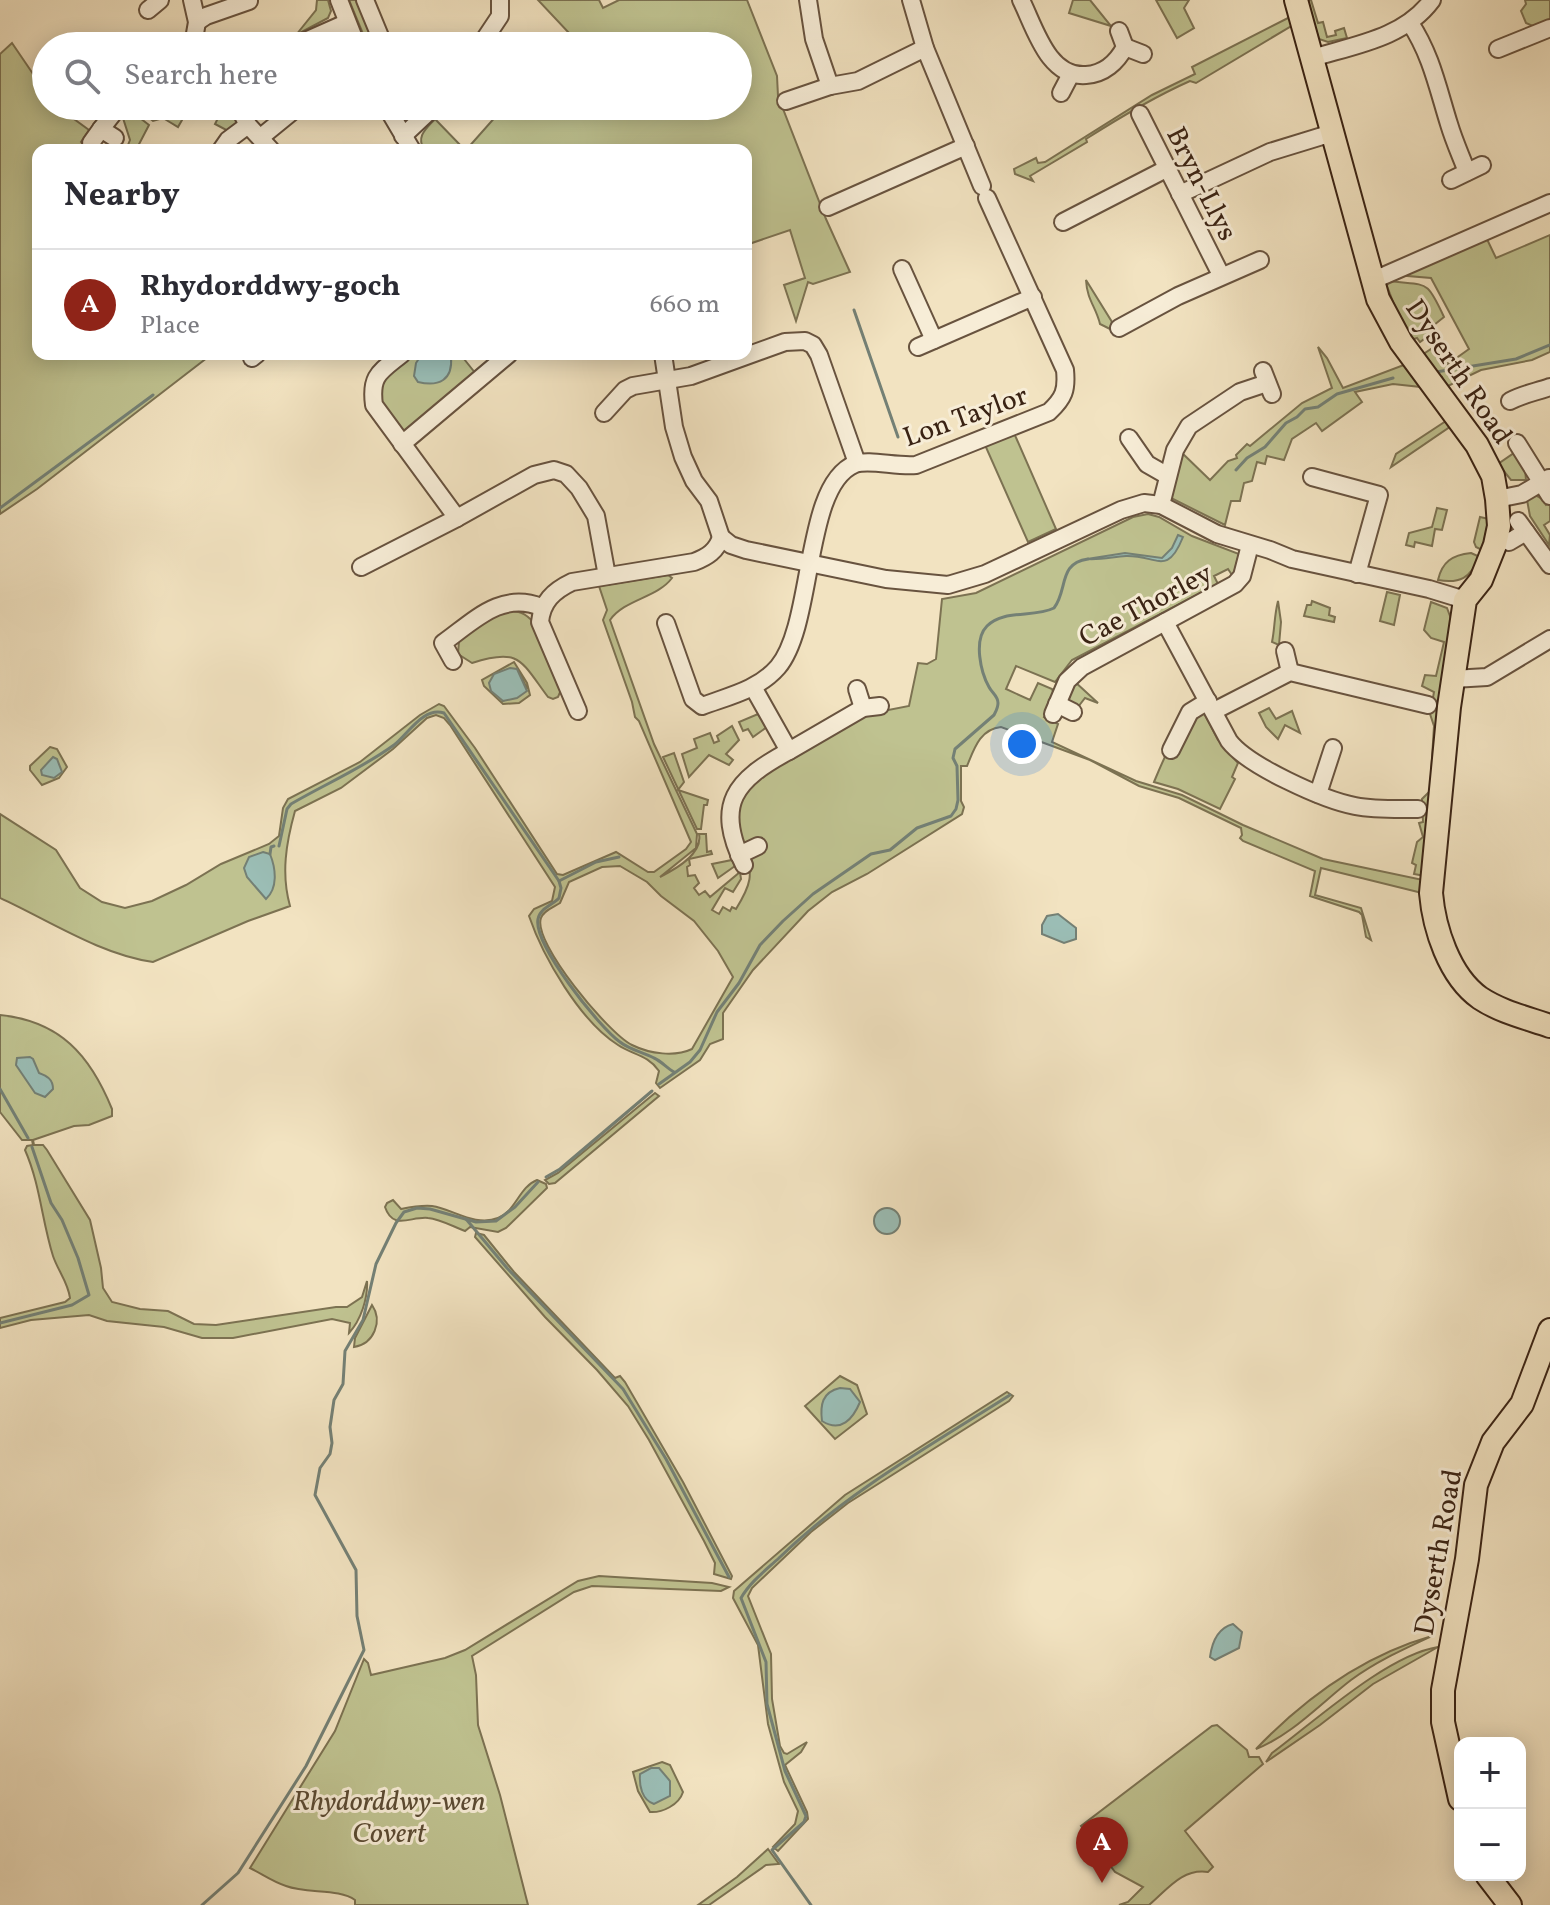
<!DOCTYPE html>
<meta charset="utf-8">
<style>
:root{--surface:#fff;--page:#f2f2f3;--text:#2b2b33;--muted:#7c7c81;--line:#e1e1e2;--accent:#8f2418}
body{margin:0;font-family:Vollkorn,serif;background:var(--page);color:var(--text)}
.controls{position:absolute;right:24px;bottom:24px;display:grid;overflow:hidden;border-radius:16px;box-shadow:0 4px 20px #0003}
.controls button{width:72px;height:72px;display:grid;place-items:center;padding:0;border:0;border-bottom:2px solid var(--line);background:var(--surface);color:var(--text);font:40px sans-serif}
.you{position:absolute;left:1022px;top:744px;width:28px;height:28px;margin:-20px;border:6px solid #fff;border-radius:50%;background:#1a73e8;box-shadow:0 0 0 12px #1a73e833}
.badge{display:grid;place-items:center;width:52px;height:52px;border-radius:50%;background:var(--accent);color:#fff;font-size:26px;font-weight:700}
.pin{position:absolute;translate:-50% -66px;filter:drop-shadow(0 2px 4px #0008)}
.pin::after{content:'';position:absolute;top:42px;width:28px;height:24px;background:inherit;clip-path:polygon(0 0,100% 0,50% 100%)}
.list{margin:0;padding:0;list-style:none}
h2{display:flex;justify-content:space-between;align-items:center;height:104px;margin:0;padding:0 32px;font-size:34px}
h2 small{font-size:26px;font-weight:400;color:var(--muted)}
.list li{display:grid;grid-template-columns:52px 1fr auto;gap:24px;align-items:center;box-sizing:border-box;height:112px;padding:0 32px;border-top:2px solid var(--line)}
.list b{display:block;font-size:30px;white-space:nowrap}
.list p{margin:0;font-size:26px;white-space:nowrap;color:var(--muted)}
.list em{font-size:26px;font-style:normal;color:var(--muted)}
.icon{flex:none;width:44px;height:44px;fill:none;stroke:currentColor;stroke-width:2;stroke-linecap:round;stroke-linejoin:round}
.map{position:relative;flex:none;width:1550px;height:1905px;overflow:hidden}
.search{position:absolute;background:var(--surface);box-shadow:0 4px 20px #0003;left:32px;top:32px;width:720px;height:88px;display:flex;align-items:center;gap:20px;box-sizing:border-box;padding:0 28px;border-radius:44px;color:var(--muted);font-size:30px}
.panel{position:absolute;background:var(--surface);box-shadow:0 4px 20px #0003;left:32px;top:144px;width:720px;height:216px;border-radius:16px}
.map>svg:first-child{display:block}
</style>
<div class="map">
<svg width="1550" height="1905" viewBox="0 0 1550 1905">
<rect width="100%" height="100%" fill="#f2e3c1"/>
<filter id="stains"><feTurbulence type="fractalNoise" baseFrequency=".0025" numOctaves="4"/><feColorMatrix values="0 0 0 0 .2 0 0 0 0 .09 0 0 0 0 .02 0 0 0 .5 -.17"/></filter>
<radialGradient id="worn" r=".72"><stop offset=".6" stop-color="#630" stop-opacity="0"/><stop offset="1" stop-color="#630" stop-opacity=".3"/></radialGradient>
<g fill="#bfc290" stroke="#7c7252" stroke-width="2" fill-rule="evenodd">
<polygon points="317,0 328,0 331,11 328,18 296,35 316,10"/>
<polygon points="349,0 361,0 380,46 368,46"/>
<polygon points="538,0 599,0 603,8 619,0 747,0 777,76 778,96 826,219 850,272 813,284 808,282 796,321 784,285 805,278 790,230 746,245 746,150 466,150 505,106 738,106 738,46 559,46 570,34"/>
<polygon points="1073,0 1090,0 1111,26 1069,13"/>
<polygon points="1156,0 1189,0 1184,8 1194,28 1177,38"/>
<polygon points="1306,0 1311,0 1318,23 1323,22 1327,37 1336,35 1335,31 1344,28 1347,38 1328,42 1319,39"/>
<polygon points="1525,0 1550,0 1550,22 1535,27 1526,23 1521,11 1526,4"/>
<path d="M1290 17 1293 25 1196 83 1190 81C1154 97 1119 118 1086 139L1087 142 1030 176 1033 181 1015 174 1014 169 1036 158 1038 163 1045 162 1152 95 1195 74 1192 67Z"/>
<polygon points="12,43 46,93 46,106 56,106 89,130 81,142 88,150 38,150 38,354 212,354 37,489 0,514 0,54"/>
<polygon points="135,106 190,106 178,127 163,118 153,121"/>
<polygon points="220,106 232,106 239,122 230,132 215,124 223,108"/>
<polygon points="127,108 149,125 136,150 126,150 130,140 123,118 123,110"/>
<path d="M435 119 465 150H424C416 136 426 129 435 119Z"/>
<polygon points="1485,235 1496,258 1550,235 1550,352 1532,360 1481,370 1446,387 1442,377 1439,378 1419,357 1431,349 1448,364 1469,349 1431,278 1396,275"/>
<path d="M1086 280 1112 322 1110 329 1100 324C1096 307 1087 300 1086 280Z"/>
<path d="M1388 281C1428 286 1426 278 1444 317L1429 329 1431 334 1420 342 1417 338 1408 341 1387 286Z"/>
<polygon points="1318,347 1327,358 1343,388 1409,363 1421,387 1393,384 1355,392 1362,402 1322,431 1316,423 1292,439 1284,460 1267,456 1265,464 1257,462 1252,481 1244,483 1240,501 1231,501 1225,525 1169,497 1180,451 1210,480 1228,461 1237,458 1236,455 1247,444 1250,446 1302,403 1332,388"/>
<polygon points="410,354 460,354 476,374 403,435 379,403 383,375"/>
<polygon points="1449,419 1454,424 1391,467 1396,454"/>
<polygon points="1014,433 1056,529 1028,542 985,445"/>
<polygon points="1514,453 1525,469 1526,480 1511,480 1498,464"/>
<polygon points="1535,495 1542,499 1546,505 1550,503 1550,521 1544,525 1550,535 1549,545 1530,516 1527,500"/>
<polygon points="1437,508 1447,510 1442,530 1435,529 1432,546 1415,542 1414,547 1406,545 1409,533 1432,527"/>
<path d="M1148 514 1159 517 1192 536 1239 554 1234 573 1232 575 1228 569 1214 576 1218 584 1072 660 1055 682 1016 666 1006 689 1030 700 1038 683 1052 689 1055 696 1044 717 1058 724 1052 742 1136 781 1182 795 1243 825 1323 859 1423 880 1422 893 1321 868 1315 895 1361 908 1371 940 1366 937 1362 915 1359 912 1310 896 1315 871 1243 841 1240 838 1242 835 1241 828 1179 798 1139 786 1090 760 1001 727C980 729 974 749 967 766H961V801L964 807 962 814 867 874 832 892 808 911 753 970 723 1013V1039L710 1044 700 1060 660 1088 656 1083 659 1071C648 1055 633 1055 618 1045 580 1021 543 957 529 916L534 909 552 901 555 887 450 725 444 718 436 715 427 718 393 749 341 788 295 811C286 843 281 874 290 906L248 921 153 962C101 955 48 920 0 898V814L56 850 80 888 102 902 125 908 152 901 186 885 221 864 269 844 279 836 283 808 288 799 360 762 420 715 439 704 444 706 475 748 557 874 563 875 616 852 648 872H654L686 849 691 842 639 721 635 717 632 702 603 620 607 610 599 586 668 575 672 578C657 598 625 599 610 620L654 744 697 834 696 848 660 877C676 869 703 854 699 834H706L707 852 711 851 712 854 689 859 690 865 687 867 688 876 695 875 699 883 694 888 699 895 705 891 710 897 740 872 741 879 733 892 725 888 712 910 719 914 723 907 730 911 732 907 736 909C752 883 752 877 747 847L738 843 737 804 753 778 863 715 909 706 918 663 927 664 936 659 942 599 976 593 1133 517ZM620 866 647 882 661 896 694 921 718 951 733 977 692 1049C675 1057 650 1054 632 1045 609 1034 532 942 541 918 544 910 554 907 560 903L569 882 602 867Z"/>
<polygon points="1480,517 1489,519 1482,550 1476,547 1474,542"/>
<path d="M1471 553 1480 557C1470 578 1460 584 1438 580 1442 562 1452 555 1471 553Z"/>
<polygon points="1387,592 1400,595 1394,625 1380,621"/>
<path d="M1278 601 1281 622 1279 645 1272 642C1275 627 1274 617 1278 601Z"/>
<polygon points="1312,601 1330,608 1329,615 1335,617 1334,622 1304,616 1307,605 1311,605"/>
<polygon points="1431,602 1447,608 1453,624 1441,704 1432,703 1434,692 1422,686 1425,675 1436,676 1444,642 1431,638 1424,630"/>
<path d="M505 611C518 611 525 612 534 623L561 690 558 697 553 699 548 697C521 661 520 647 472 663L458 654 459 641 494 615Z"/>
<path d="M514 662 527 683 530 695 519 703 503 704 484 686 482 680ZM517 669 527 688 503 701Z"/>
<polygon points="1074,681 1098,703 1085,698 1078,707 1069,705 1065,697"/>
<polygon points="1432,707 1443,708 1425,876 1414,874 1416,865 1412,863 1417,842 1423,837 1419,823 1423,822 1422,799 1430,791 1434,726 1430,714"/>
<polygon points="1269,708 1276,719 1292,711 1300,733 1285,725 1278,739 1266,727 1259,713"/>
<path d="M1202 709 1218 740 1238 763 1232 777 1235 779 1220 809 1178 789 1154 782C1164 758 1178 722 1202 709Z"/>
<polygon points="758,714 767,727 753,737 748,729 743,731 739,722"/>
<polygon points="732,726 739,740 726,754 733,760 729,765 709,755 689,777 682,754 697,748 694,739 710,733 714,743 719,741 717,736"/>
<polygon points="50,747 57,749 67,767 59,778 42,785 30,770 30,766"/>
<polygon points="674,753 684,782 678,790 708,800 707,805 704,805 701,829 697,829 663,757"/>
<polygon points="732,860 735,866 718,878 712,864"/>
<path d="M0 1015C60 1021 90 1055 112 1109V1116L89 1125 74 1126 33 1140 34 1145H43L47 1150 90 1220 101 1268 103 1288 112 1302 140 1309 168 1311 194 1324 216 1325 336 1307H347L362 1297 367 1281C368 1298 361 1320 349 1333L350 1323 332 1319 233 1338H202L164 1327 107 1321 89 1315 31 1320 0 1328V1318L65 1302 70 1298C68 1282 58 1271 53 1256 42 1221 40 1184 25 1150L27 1146 33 1145 32 1140H22L0 1112Z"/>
<polygon points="655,1093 659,1096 555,1183 549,1184 545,1180 558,1173"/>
<path d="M537 1180 546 1184 547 1188 506 1228 498 1232 470 1227 465 1231C454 1227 440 1219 428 1218 411 1216 393 1231 385 1207L387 1203 393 1200 401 1209C411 1207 421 1205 432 1206 453 1209 475 1227 498 1218 516 1211 519 1187 537 1180Z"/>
<polygon points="476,1233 484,1235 514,1272 615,1378 620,1376 625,1382 683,1482 732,1576 731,1579 714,1574 715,1563 704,1541 649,1440 628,1406 597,1370 545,1317 475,1237"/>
<path d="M372 1305C383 1321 374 1344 354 1347L355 1338Z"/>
<polygon points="840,1376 857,1385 867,1414 835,1439 805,1406"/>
<polygon points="1007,1392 1013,1396 1009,1401 848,1503 811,1532 752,1588 748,1596 771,1654 772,1699 780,1746 784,1753 787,1754 807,1742 801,1752 785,1765 807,1812 808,1819 778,1851 773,1847 795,1824 798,1811 784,1782 768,1724 758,1645 733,1598 734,1591 845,1495"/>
<path d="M599 1576 712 1583 729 1587 721 1591 592 1586 574 1592 472 1656 476 1675 478 1725 500 1795 528 1905H355V1900C339 1888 307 1894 286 1886 273 1882 262 1874 250 1868L335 1731 364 1659 368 1663 371 1675 445 1658 465 1650 578 1581Z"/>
<path d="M1432 1636C1404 1649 1377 1661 1351 1680 1321 1703 1292 1735 1256 1749 1305 1698 1365 1655 1432 1636Z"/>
<path d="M1438 1647 1373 1684 1320 1725 1266 1762 1272 1753C1314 1722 1387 1655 1438 1647Z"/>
<path d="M1217 1725 1247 1750 1249 1757H1259L1263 1764 1185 1831 1213 1867 1208 1872C1182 1868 1167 1890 1149 1905H1119L1128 1902 1143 1887 1115 1872 1081 1826 1212 1726Z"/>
<path d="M662 1762 670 1765 683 1792C679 1805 662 1813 650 1812L638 1791 633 1772Z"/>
<polygon points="768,1849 779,1864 766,1865 709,1905 698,1905 737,1877"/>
</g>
<g fill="#9bbeb6" stroke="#748075" stroke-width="2">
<path d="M422 354H448L451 357C453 380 439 387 418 382L414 376 416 363Z"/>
<path d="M1178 535 1183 537C1167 577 1157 555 1126 556 1112 557 1101 560 1087 559L1125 553 1162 558 1172 548Z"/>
<polygon points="510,668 517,669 527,691 517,698 503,701 491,691 489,683 494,674"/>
<polygon points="53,757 57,759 62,772 54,778 42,775 41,770"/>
<path d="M263 852 270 854C276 869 278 888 266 899L247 877 244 868 249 857Z"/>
<polygon points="1058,914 1076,928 1076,939 1064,943 1042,934 1042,925 1047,916"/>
<path d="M30 1057 33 1059 39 1073C47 1076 53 1079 53 1089L45 1097 35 1093 16 1065 17 1058Z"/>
<circle cx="887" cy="1221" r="13"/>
<path d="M840 1388 850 1389 860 1402C853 1419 841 1433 822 1421 820 1405 822 1392 840 1388Z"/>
<path d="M1233 1624 1242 1632 1239 1648 1215 1660 1210 1657C1212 1642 1218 1628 1233 1624Z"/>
<path d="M651 1768H659L670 1781V1796L654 1804C642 1800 639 1786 640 1774Z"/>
</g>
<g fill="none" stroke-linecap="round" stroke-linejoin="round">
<g stroke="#748075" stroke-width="3">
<polyline points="854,310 898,437"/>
<polyline points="1436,372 1516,359 1550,345"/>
<polyline points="1236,470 1247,458 1265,447 1286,423 1297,417 1305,409 1318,407 1337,394 1393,378"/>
<polyline points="0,508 153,395"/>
<path d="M279 846 287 809 291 804C325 784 361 769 394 745 408 734 424 706 444 713L559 881 561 888 559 898C553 905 540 908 538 919 533 944 599 1027 620 1042 630 1050 643 1052 654 1058 661 1061 667 1068 674 1072"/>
<polyline points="270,854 271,847 274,846"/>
<polyline points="559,881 596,862 619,857"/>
<path d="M659 1084 690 1062 700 1050 717 1012 739 983 760 945 783 921 813 894 871 854 890 850 917 828 951 816 956 809 958 800 957 766 953 758 955 749 994 715C996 711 998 708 998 703 998 696 992 693 989 687 981 673 973 640 987 626 1004 609 1034 618 1054 608 1068 590 1058 563 1088 559"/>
<polyline points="0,1089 28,1138"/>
<polyline points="546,1177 560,1169 652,1091"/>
<polyline points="466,1219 507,1268 623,1389 666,1459 729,1577"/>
<polyline points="0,1323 72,1305 89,1295 78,1258 62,1220 51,1203 32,1147"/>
<polyline points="202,1905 238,1873 306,1766 364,1650 357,1616 356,1570 315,1495 320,1468 330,1454 332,1443 330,1427 334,1400 343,1384 345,1351 363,1320 376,1264 396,1223 404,1212 417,1208 430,1209 476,1222 496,1221 515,1207 538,1182"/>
<path d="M811 1905 772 1850 804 1822 806 1816 785 1771 767 1704 766 1662 741 1598C750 1582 766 1570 779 1558 847 1492 931 1445 1010 1395"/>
</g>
<defs>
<g id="minor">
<polyline points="192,0 197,22 193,45"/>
<polyline points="339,0 357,46"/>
<polyline points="365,0 384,46"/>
<polyline points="808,0 814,39 830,86"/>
<polyline points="911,0 925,48 982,186"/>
<path d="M1021 0C1035 28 1048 78 1086 75 1104 74 1117 62 1125 47L1119 31"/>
<polyline points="148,10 160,0"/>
<polyline points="197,22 206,16 249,1"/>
<path d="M1410 23C1431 54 1438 89 1449 124 1454 141 1461 156 1467 172"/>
<polyline points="294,46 346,23"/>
<polyline points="480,46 500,16 500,0"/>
<polyline points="1125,47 1143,54"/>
<polyline points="1498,49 1550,28"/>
<path d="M1312 58C1355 45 1404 38 1432 0"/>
<polyline points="1061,93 1071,74"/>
<polyline points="786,101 830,86 858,81 925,48"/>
<polyline points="238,106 248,125 271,150"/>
<polyline points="311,106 312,110"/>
<polyline points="386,106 412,150"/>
<polyline points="1140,114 1221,275"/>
<polyline points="403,136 435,106"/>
<polyline points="261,137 299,106"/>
<polyline points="115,138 101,129 119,106"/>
<polyline points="91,143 101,129"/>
<polyline points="221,150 228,140 248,125"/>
<polyline points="1451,180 1482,165"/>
<polyline points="1180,194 1270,152 1332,133"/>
<polyline points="828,207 966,146"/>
<polyline points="1063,222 1166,169"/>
<polyline points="902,269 934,340"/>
<polyline points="1374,280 1550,203"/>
<polyline points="1119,328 1178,296 1260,260"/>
<polyline points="918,347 1033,297"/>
<path d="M402 354C380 372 370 375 374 405L457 518"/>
<polyline points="663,354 674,427 683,457 694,481 709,501 721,537"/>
<polyline points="252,358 257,354"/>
<polyline points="1263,371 1272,394"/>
<path d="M1510 401C1523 394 1536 392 1550 387"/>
<polyline points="604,413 625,390 633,386 691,376 785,342 805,341 813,345 819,355 857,463"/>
<polyline points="1129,438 1147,464 1168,476"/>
<polyline points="1517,443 1550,496"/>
<polyline points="402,444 509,354"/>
<polyline points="1312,477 1379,495 1357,574"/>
<polyline points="1497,499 1522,494 1549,478"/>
<polyline points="1161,505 1175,450 1189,426 1240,392 1267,383"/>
<polyline points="1518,521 1550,565"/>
<polyline points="721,537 731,545 746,550 886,579 948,585 985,574 1121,510 1144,503 1161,505 1217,534 1270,550 1292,559 1429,589 1465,600"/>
<polyline points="1509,542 1526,532"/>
<polyline points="361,567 457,518 534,475 554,470 566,474 579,488 596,516 607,576"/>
<path d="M1165 622 1229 741C1248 766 1324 800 1355 806 1376 810 1397 809 1418 809"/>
<path d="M666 623 693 699 702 706C729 696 758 690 778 667 815 623 803 485 855 464 869 459 897 467 916 465L1049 412C1064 398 1067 390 1065 370L987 198"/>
<polyline points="1285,651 1290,672"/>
<path d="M453 661 443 643C474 621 501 591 541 607"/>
<polyline points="1453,679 1487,677 1550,639"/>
<polyline points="857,689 863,708"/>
<polyline points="1057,704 1073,712"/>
<path d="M578 711 540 622C542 602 553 591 572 582L694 562C707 557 717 551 721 537"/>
<polyline points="1214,711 1290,672 1428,705"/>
<polyline points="1053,714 1067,681 1082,667 1235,584 1242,576 1250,545"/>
<polyline points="1171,750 1190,712 1208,701"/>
<polyline points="789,751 863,708 880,706"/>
<polyline points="1318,794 1333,748"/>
<polyline points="739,855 758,846"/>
<path d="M744 865C714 804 735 780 789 751L753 687"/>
</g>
<g id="major">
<path d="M1296 0 1378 299 1401 342 1477 445 1493 476 1497 499 1499 526 1495 545 1481 580 1465 600 1449 707 1431 893C1434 928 1449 976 1480 998 1501 1012 1527 1018 1550 1026"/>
<polyline points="1460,1799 1443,1722 1443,1690 1467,1559 1476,1485 1493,1442 1522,1404 1550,1330"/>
<polyline points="1487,1875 1510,1905"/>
</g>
</defs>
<use href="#minor" stroke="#68533f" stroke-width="20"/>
<use href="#major" stroke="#3a2314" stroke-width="26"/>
<use href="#minor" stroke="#f7edd7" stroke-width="16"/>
<use href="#major" stroke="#f2e3c1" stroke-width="22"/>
</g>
<g text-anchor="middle" stroke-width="6" stroke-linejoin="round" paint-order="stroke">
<g font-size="28" fill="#3a2314" stroke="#f7edd7">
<text transform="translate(1203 183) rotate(63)" y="10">Bryn-Llys</text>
<text transform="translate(1460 371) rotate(56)" y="10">Dyserth Road</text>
<text transform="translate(965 415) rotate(-20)" y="10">Lon Taylor</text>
<text transform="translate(1145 604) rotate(-28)" y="10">Cae Thorley</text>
<text transform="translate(1437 1552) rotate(-80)" y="10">Dyserth Road</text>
</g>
<g font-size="28" font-style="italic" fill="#5b4b33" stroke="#f7edd7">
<text x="389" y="1810">Rhydorddwy-wen<tspan x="389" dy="32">Covert</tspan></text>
</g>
</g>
<rect width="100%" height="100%" filter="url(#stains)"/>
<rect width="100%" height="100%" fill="url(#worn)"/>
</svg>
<div class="controls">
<button>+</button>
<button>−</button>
</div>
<div class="you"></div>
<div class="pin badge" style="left:1102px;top:1883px">A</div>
<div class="search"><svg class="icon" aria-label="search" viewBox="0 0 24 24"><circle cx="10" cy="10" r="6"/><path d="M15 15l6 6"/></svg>Search here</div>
<section class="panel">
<h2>Nearby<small></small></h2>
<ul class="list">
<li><span class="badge">A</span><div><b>Rhydorddwy-goch</b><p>Place</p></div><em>660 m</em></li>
</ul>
</section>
</div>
